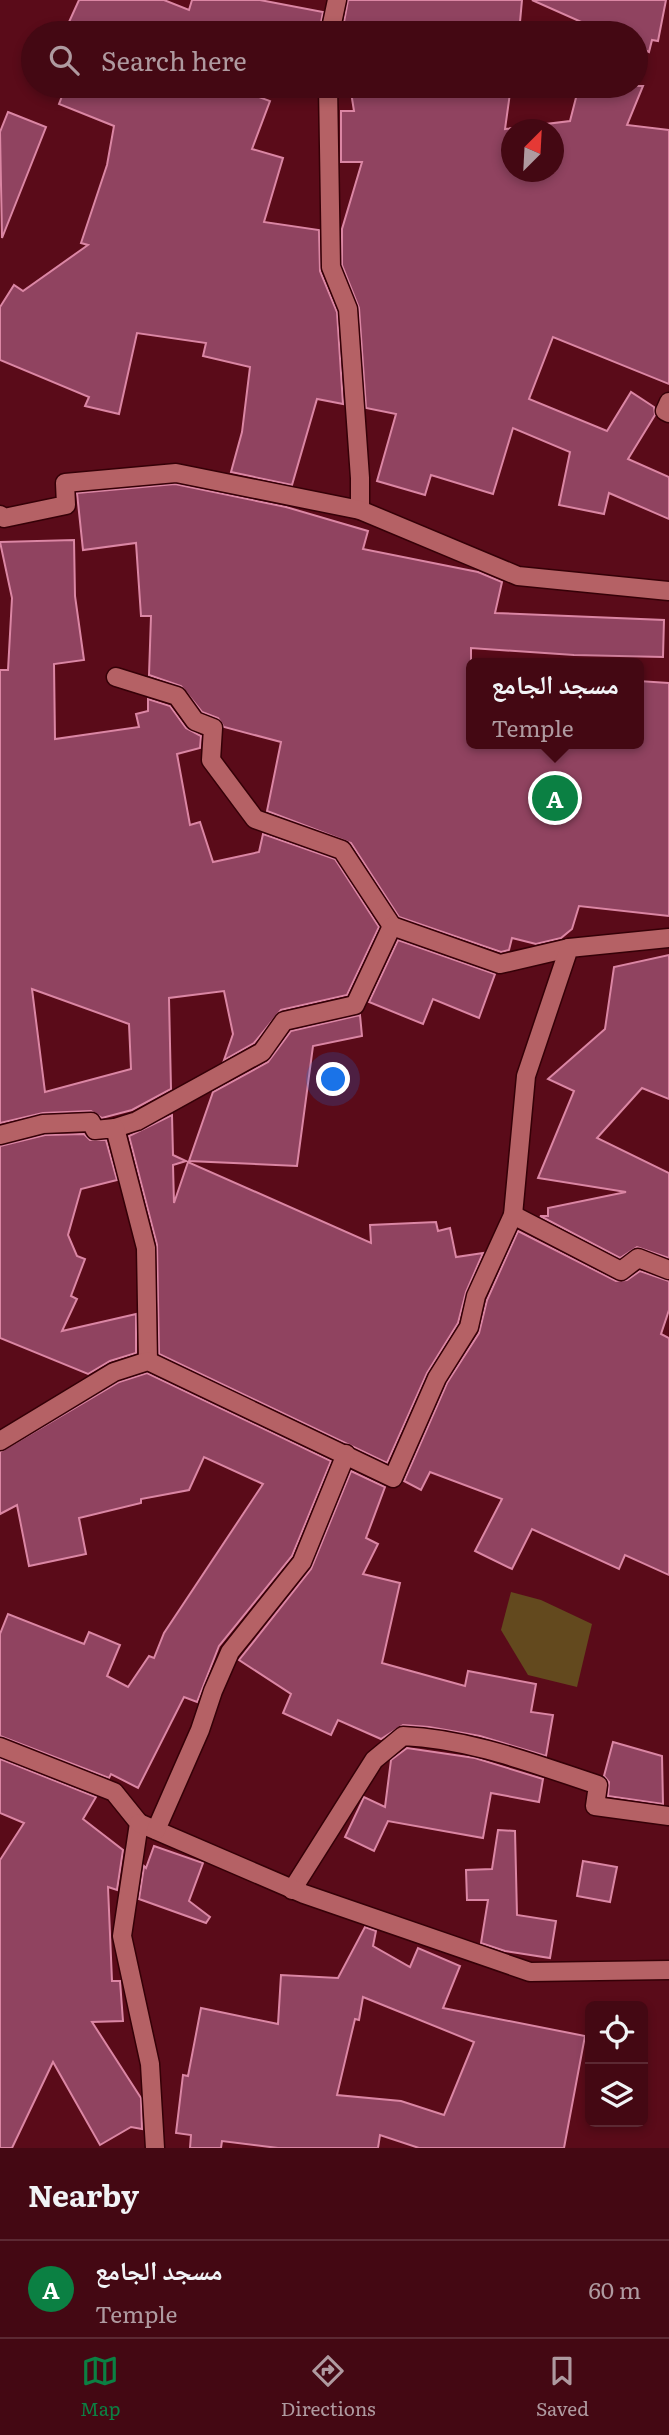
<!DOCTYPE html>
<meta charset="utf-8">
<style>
:root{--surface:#440813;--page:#4e1621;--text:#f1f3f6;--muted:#af9aa0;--line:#5c2933;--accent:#0b8043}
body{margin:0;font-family:Literata,"Noto Naskh Arabic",serif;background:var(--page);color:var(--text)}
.controls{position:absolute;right:21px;bottom:21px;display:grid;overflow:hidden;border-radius:10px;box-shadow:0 4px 10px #0003}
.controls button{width:63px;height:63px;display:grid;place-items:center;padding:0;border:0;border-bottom:2px solid var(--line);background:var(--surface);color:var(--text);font:35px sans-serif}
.compass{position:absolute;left:501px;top:119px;width:63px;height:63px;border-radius:50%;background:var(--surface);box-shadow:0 4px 10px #0003;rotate:24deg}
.you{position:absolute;left:334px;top:1080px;width:24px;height:24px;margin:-18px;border:5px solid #fff;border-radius:50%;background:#1a73e8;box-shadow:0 0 0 10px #1a73e833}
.badge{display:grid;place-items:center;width:46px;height:46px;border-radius:50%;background:var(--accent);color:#fff;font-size:23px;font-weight:700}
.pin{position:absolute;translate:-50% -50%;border:4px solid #fff;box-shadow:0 2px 7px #0006}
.popup{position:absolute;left:466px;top:658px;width:178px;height:91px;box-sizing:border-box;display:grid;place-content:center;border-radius:10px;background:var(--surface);filter:drop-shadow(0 2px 5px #0005);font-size:23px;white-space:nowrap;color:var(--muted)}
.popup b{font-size:26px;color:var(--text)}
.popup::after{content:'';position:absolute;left:50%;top:100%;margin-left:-14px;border:14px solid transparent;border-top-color:var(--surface)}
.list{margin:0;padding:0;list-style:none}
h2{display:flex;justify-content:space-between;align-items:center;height:91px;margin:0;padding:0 28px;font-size:30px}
h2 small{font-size:23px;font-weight:400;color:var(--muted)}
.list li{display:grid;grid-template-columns:46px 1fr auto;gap:21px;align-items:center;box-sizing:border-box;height:98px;padding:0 28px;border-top:2px solid var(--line)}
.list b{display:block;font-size:26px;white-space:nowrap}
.list p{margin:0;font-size:23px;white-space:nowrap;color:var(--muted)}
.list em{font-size:23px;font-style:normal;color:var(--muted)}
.icon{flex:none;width:38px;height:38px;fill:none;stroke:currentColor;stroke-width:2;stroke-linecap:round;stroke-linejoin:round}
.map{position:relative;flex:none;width:669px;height:2148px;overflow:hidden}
.search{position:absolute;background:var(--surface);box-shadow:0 4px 10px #0003;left:21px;right:21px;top:21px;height:77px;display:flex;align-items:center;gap:18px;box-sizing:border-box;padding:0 24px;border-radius:38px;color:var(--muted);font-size:26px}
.sheet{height:189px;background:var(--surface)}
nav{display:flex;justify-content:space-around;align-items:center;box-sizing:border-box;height:98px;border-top:2px solid var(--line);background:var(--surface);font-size:19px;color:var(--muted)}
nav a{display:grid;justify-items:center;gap:4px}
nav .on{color:var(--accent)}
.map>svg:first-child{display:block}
</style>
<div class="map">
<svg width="669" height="2148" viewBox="0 0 669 2148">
<rect width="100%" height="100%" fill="#5a0b19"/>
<polygon fill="#63491e" points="511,1592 541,1600 592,1624 577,1687 528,1675 501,1630"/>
<g fill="#904360" stroke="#db86a4" stroke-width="2" fill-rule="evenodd">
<polygon points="79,0 164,0 189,10 192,0 260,0 323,12 319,33 64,33"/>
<polygon points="348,0 522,0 519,33 451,33 354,25 353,33 342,33"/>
<polygon points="532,0 666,0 658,41 652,40 649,52 636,46 636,33 606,33"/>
<polygon points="66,86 228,86 270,101 252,149 283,158 264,222 319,230 320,271 337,312 343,404 317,399 292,485 231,472 242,432 250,367 203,356 206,343 137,333 119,414 85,406 89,397 0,360 0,307 14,285 23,291 88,245 81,243 107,165 114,126 59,104"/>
<path d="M350 86H511L505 129 570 121 579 86H643L627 125 669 130V384L553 337 529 399 607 431 631 392 654 407 655 415 628 459 669 477V519L609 493 604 514 559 505 570 452 513 428 493 494 431 475 425 495 377 481 396 414 366 408 359 308 342 265V229L362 162H341V111H354ZM512 130H554V172H512Z"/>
<polygon points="8,112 46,127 2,238 0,132"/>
<polygon points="175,484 286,507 368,531 363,549 478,572 502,582 495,613 664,620 663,657 574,655 471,648 471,744 639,744 639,681 669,683 669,916 579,906 572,929 561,938 536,944 512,938 509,950 501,952 399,917 351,843 267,811 281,742 224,727 218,718 202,712 181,686 149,675 151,616 141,616 136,543 83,550 77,493"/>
<path d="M74 540 75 596 84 660 54 664 55 739 139 727 136 714 148 711V699L170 706 186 728 201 736 200 748 177 754 190 825 200 822 213 862 259 852 263 834 335 859 379 927 347 995 281 1010 254 1043 224 1060 233 1034 224 991 169 998 171 1089 132 1110 102 1118 91 1111 43 1113 0 1123V670H8L12 598 0 542ZM32 989 129 1024 131 1069 45 1092Z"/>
<polygon points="398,940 495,974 479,1018 433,999 423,1024 369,1002"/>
<polygon points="669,955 669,1099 642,1088 597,1138 669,1173 669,1258 637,1247 620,1258 540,1216 548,1216 548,1208 626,1192 538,1178 574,1091 548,1079 605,1029 614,967"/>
<polygon points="360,1015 362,1036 313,1046 297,1166 189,1161 213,1092 268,1062 291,1031"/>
<polygon points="172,1115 173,1155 186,1161 173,1165 174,1203 188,1162 371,1243 370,1225 436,1222 438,1231 450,1228 456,1257 483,1253 466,1292 458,1323 427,1373 387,1463 159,1354 157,1245 129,1136"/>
<polygon points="84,1134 90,1140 106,1140 117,1180 81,1189 68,1235 77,1256 85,1259 71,1296 77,1299 62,1331 136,1314 136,1353 110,1361 88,1374 0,1338 0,1146 45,1135"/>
<polygon points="518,1231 616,1281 627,1280 640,1271 669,1281 669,1310 661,1334 669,1338 669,1575 625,1555 619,1569 532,1529 512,1569 475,1551 502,1499 430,1472 421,1490 404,1481 447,1383 479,1333 487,1300"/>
<polygon points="147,1373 331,1461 292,1556 219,1646 197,1702 184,1697 138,1788 111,1774 109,1778 0,1736 0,1634 8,1614 84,1644 89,1632 120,1645 107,1676 128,1687 149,1656 154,1658 164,1633 263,1484 204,1457 189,1490 141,1499 141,1503 79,1518 86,1554 29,1566 17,1505 0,1514 0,1452 119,1382"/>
<polygon points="351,1471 385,1487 366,1538 378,1544 363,1574 400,1583 382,1663 465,1686 468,1671 536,1684 531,1712 553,1715 546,1756 480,1736 429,1727 403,1725 381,1739 338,1720 331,1735 283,1713 291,1694 239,1660 311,1569"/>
<polygon points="613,1742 662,1756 663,1804 608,1796 609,1782 604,1776"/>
<polygon points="407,1748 475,1758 543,1779 539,1802 491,1793 483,1838 388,1821 374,1851 345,1837 364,1797 385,1807 391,1760"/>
<polygon points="0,1759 96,1797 83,1819 123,1850 117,1890 108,1887 112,1981 120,1981 123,2021 92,2022 141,2098 142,2129 131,2127 100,2145 53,2062 12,2148 0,2148 0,1860 24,1823 0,1813"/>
<polygon points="498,1830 515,1831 517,1915 556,1921 550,1958 505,1951 481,1943 488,1900 467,1900 466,1870 492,1869"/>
<polygon points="154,1846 203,1863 189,1901 210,1917 206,1923 139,1899 144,1866 146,1868"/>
<polygon points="583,1861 617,1867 610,1902 577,1896"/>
<path d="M365 1927 376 1931 373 1946 410 1967 418 1948 460 1966 443 2008 585 2036 564 2148H419L380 2135 378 2148H278L222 2141 221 2148H190L191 2135 176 2133 183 2075 188 2076 201 2008 278 2024 281 1975 338 1978ZM363 1997 474 2042 444 2115 401 2101 337 2095 355 2019 359 2020Z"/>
</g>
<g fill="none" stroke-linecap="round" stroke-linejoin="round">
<defs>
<g id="lane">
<polyline points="513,1215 621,1271 638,1258 669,1270"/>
<path d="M292 1890 374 1760 403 1736C471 1739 534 1764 598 1785L595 1806 669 1816"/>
</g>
<g id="street">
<polyline points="330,33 337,0"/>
<polyline points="328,86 331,267 348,309 360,478 360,510"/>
<polyline points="669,402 665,411 669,413"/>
<polyline points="0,515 4,518 66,505 65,483 176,473 360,510 518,576 669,591"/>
<polyline points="116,677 177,696 195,721 213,728 211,760 255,819 342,850 392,926"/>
<polyline points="115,1128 137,1121 262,1052 284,1021 355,1005 392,926 500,964 569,948"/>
<polyline points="0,1135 43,1124 91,1122 95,1130 115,1128 146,1248 148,1361"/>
<polyline points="0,1441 114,1372 148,1361 393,1478 437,1378 469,1327 476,1296 513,1215 526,1076 569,948 669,938"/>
<polyline points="0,1747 114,1792 139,1823 122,1936 150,2064 155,2148"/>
<polyline points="139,1823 304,1894 530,1972 669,1970"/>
<polyline points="156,1830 200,1730 213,1691 230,1652 302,1562 346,1454"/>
</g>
</defs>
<use href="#lane" stroke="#350007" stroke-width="21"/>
<use href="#street" stroke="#350007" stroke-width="21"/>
<use href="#lane" stroke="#b56165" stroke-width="18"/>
<use href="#street" stroke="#b56165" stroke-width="18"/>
</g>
</svg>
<div class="controls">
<button><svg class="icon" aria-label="locate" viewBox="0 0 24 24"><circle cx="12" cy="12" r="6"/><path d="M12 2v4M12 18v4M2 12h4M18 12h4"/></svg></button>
<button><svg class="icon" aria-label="layers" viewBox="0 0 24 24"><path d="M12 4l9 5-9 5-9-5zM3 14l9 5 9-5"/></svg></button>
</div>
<svg class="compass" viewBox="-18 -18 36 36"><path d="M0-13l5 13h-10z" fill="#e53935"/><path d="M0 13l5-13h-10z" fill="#af9aa0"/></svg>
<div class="you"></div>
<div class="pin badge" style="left:555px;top:798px">A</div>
<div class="popup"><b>مسجد الجامع</b>Temple</div>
<div class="search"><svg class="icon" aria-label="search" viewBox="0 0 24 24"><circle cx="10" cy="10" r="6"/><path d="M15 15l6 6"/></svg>Search here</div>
</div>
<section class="sheet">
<h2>Nearby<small></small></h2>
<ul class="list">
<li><span class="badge">A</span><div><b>مسجد الجامع</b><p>Temple</p></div><em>60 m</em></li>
</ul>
</section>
<nav>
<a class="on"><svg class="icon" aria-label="map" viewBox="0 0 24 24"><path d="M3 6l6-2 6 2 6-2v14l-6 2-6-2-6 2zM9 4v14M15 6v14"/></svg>Map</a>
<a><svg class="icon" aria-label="directions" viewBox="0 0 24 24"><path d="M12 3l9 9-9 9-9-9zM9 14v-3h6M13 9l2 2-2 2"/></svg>Directions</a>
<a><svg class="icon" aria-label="saved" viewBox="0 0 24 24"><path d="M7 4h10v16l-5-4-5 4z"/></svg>Saved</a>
</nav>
